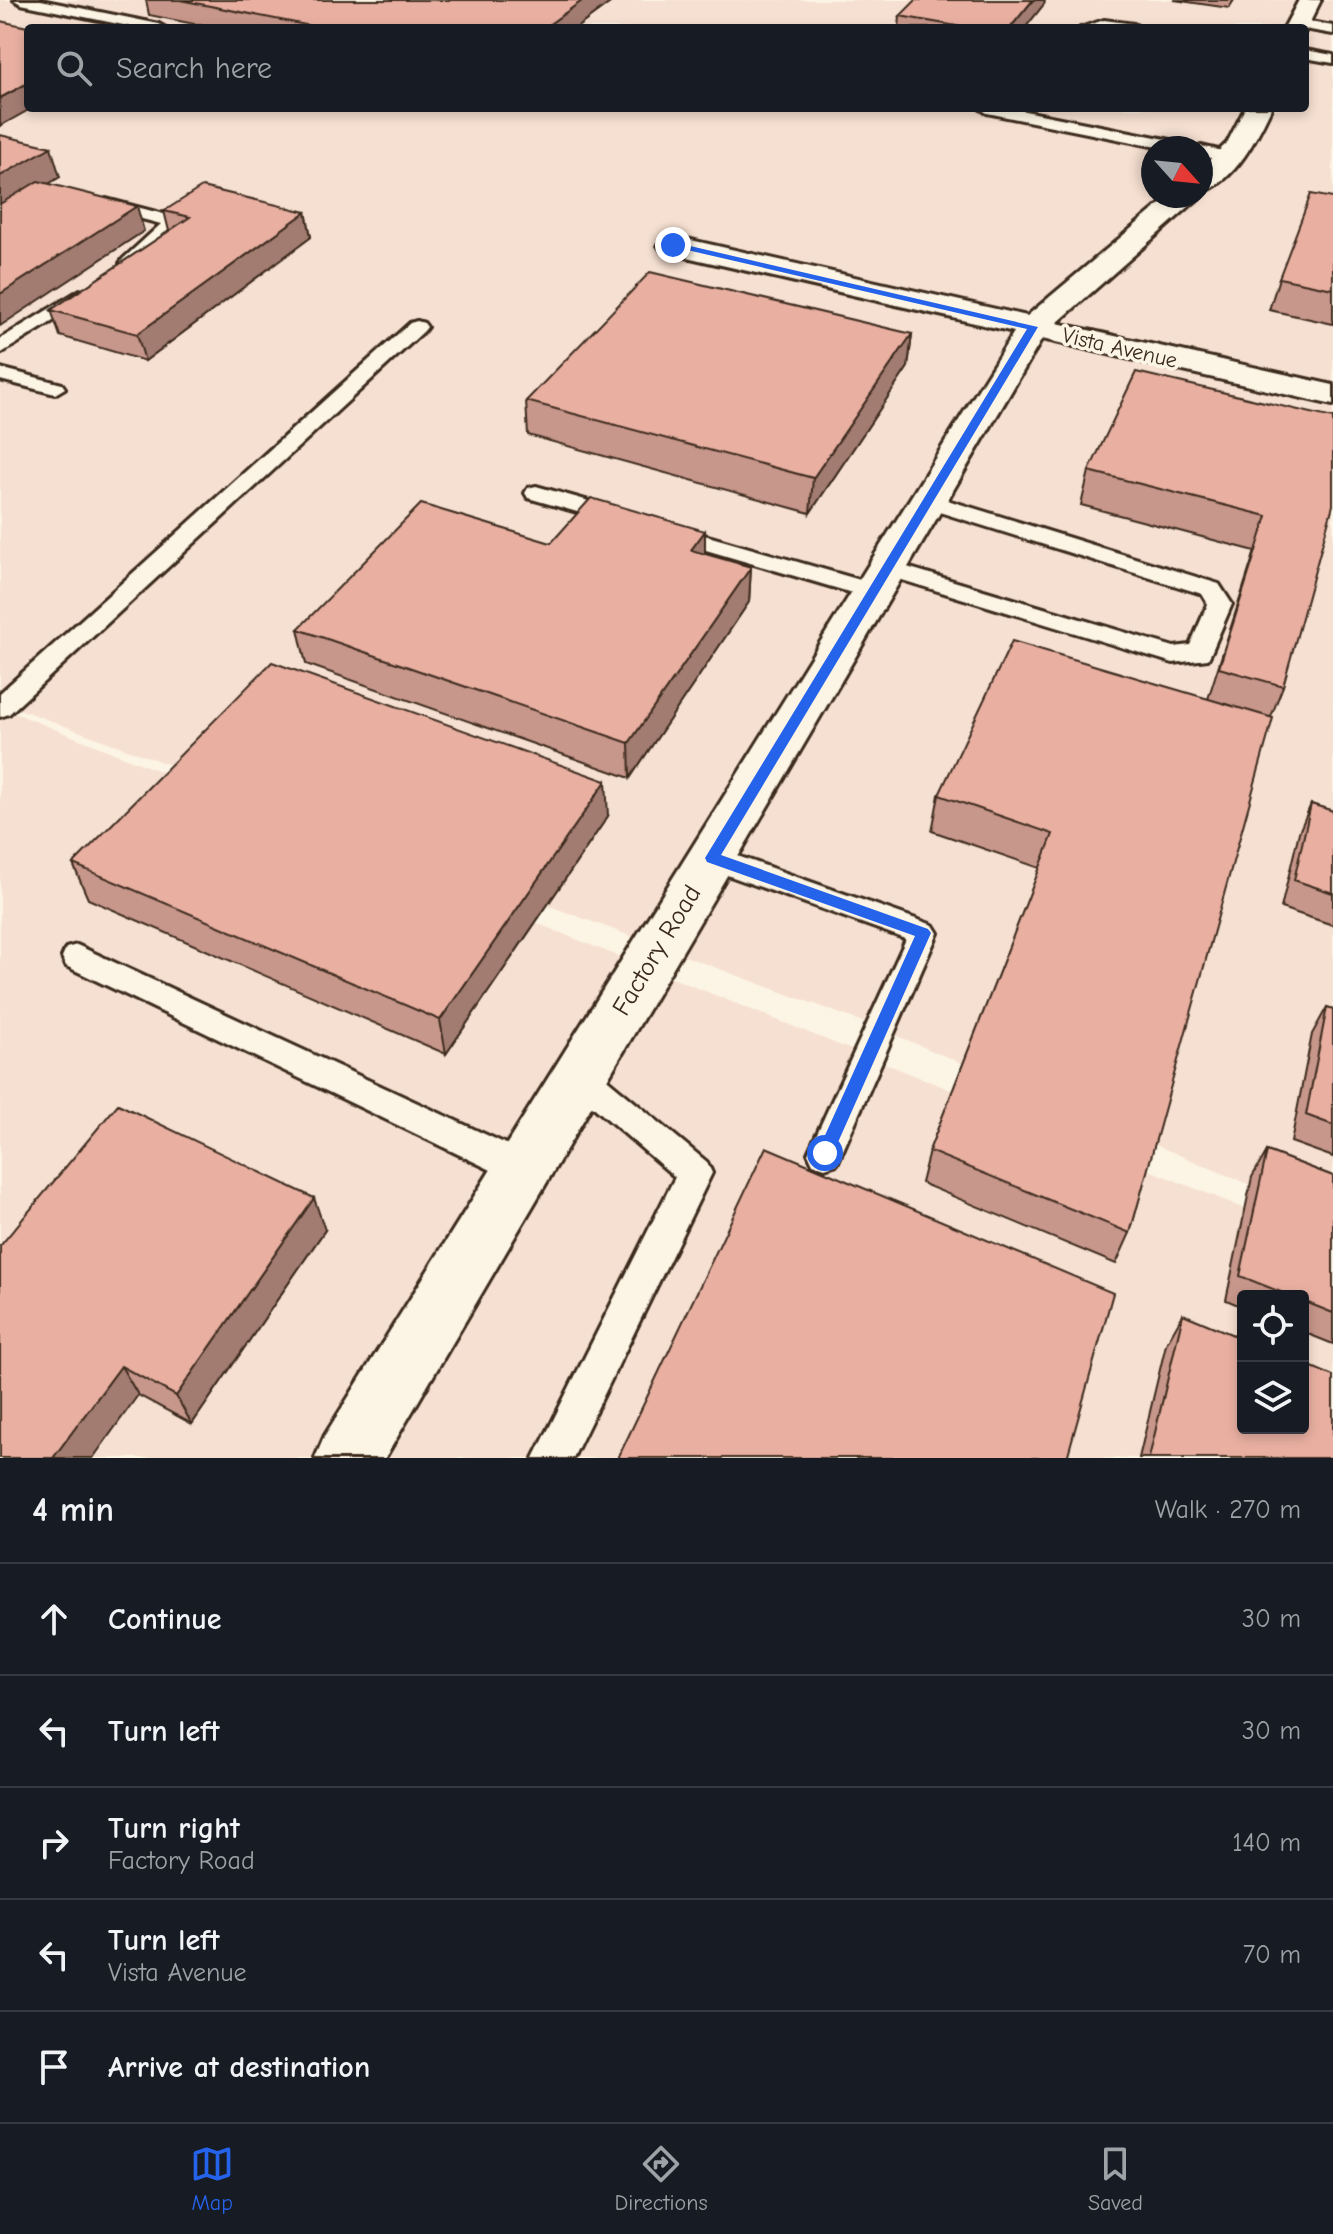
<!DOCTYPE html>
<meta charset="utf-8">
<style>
:root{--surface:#171b24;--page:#242831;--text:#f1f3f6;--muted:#9ea1a6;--line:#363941;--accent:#2563eb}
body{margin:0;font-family:"Comic Neue",sans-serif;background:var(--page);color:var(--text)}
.controls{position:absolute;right:24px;bottom:24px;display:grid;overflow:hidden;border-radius:8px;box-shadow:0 4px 12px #0003}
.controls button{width:72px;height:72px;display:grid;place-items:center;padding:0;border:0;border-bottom:2px solid var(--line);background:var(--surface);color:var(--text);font:40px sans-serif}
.compass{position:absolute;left:1141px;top:136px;width:72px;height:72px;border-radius:50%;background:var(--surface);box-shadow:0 4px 12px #0003;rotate:117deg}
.stop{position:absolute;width:24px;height:24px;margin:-18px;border:6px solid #2563eb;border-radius:50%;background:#fff}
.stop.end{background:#2563eb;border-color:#fff;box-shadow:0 2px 8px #0008}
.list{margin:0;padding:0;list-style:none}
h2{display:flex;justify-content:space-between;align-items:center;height:104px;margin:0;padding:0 32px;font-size:34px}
h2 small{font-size:26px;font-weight:400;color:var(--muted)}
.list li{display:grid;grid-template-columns:52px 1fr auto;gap:24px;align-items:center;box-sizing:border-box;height:112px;padding:0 32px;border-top:2px solid var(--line)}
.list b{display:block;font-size:30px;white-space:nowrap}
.list p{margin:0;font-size:26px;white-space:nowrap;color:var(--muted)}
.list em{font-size:26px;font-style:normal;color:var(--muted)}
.icon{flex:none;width:44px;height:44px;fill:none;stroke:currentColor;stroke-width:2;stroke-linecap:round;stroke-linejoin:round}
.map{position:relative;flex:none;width:1333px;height:1458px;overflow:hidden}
.search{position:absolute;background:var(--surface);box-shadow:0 4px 12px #0003;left:24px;right:24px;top:24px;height:88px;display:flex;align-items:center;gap:20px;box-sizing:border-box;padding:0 28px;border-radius:8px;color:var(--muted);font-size:30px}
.sheet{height:664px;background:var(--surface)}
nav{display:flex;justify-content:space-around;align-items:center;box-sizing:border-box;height:112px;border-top:2px solid var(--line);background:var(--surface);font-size:22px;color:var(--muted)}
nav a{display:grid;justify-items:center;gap:4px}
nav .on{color:var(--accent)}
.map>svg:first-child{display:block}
</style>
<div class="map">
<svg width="1333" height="1458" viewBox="0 0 1333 1458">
<rect width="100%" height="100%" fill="#fcf5e5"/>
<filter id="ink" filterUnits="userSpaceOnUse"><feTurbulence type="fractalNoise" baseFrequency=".0125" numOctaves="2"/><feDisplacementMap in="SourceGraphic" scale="16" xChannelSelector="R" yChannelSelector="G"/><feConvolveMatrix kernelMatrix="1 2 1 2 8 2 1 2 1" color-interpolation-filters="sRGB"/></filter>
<g filter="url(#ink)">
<g fill="#f6e0d1" fill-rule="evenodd">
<path d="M0 0H1333V1220L876 1027 0 702ZM28 28H1305V108H28ZM1153 148H1201V196H1153Z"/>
<path d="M0 707 1333 1244V1458H0ZM1243 1296H1303V1428H1243Z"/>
</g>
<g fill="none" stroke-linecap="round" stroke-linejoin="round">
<defs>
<g id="service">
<polygon points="14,0 41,0 159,24 166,28 138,28 21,4"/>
<polygon points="1104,20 1134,24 1141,28 1080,28"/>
<polygon points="1298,20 1333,26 1333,34 1293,27 1293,21"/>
<polygon points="1305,50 1333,55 1333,63 1305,58"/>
<polygon points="979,108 1010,108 1186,143 1194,148 1162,148 987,113"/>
<polygon points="1201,146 1236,154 1238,157 1230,162 1201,156 1201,148 1195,148"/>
<polygon points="106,199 179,218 182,222 135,267 123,267 120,263 123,259 161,224 100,208 97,204"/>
<polygon points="80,290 89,296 87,300 0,354 0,339"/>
<polygon points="417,321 424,323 427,327 424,331 9,714 0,717 0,693 410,323"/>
<polygon points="0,368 62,384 65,388 55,394 0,380"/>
<polygon points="536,486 624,511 627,516 624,521 616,523 528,498 525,493 528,488"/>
<polygon points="928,494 1219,584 1232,604 1211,653 1208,659 1173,663 879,573 875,568 879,563 887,561 1174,647 1190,645 1208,604 1202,594 920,506 917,501"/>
<polygon points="673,526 881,586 885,591 881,596 873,599 665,538 662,533 665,528"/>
<polygon points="712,847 933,925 938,933 837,1164 825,1168 813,1164 808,1153 906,939 702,866 698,858 702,850"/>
<polygon points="77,945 536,1158 541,1169 536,1180 524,1184 512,1180 66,966 62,957 66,948"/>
<polygon points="580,1062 591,1066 707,1162 712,1173 573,1458 534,1458 675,1177 569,1086 564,1076 569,1066"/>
</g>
<g id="minor">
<polygon points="1299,0 1321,0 1305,32 1305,28 1284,28"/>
<path d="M1245 108H1271C1258 136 1234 184 1201 192V168L1227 143Z"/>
<polygon points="1170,196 1201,196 1057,323 1333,385 1333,405 1042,339 385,1458 315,1458 325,1435 1014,332 673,254 662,251 658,245 662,239 673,236 1027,316"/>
</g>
</defs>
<use href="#service" stroke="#3b2a1e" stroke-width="6"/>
<use href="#minor" stroke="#3b2a1e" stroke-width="6"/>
<use href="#service" fill="#fcf5e5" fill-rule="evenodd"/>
<use href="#minor" fill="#fcf5e5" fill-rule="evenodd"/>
</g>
<g fill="#c8978b" stroke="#3b2a1e" stroke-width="2">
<polygon points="146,0 614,0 576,28 214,28 149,15"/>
<polygon points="1174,0 1234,0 1229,8"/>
<polygon points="1044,4 1025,28 899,28 900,16"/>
<polygon points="1333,198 1333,324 1269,310 1279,278"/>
<polygon points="164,211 306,212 311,237 145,361 60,336 51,310 169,231"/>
<polygon points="912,334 908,367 810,513 528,435 526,401"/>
<polygon points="1333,418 1283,686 1271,717 1130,1233 1116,1264 921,1183 929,1151 1040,868 932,831 939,795 1208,699 1255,551 1081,505 1089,471"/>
<polygon points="705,531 705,553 751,567 749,602 630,778 306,664 298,629 551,543"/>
<polygon points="1311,804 1333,811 1333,925 1281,908 1299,832"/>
<polygon points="608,816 446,1054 88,899 73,864"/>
<polygon points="1327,1007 1333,1009 1333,1157 1291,1142 1312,1034"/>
<polygon points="1267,1151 1333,1176 1333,1344 1303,1332 1303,1296 1243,1296 1243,1307 1226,1300 1252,1177"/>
<polygon points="325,1230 192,1424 138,1395 0,1246"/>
<polygon points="1183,1314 1333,1458 1139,1458 1166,1344"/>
</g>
<g fill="#a37b71" stroke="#3b2a1e" stroke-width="2">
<polygon points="583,0 614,0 576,28 544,28"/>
<polygon points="1033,0 1045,0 1044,4 1025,28 1010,28"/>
<polygon points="28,83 28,108 32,108 0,126 0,98"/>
<polygon points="51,147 60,177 0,213 0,176"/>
<polygon points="137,206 144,231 0,326 0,294"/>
<polygon points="306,212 311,237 145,361 137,334"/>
<polygon points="912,334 908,367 810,513 813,478"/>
<polygon points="705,531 705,566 691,550"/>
<polygon points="751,567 749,602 630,778 629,743"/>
<polygon points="606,781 608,816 446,1054 440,1020"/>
<polygon points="314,1198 325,1230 192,1424 176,1396"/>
<polygon points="121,1366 138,1395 93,1458 53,1458"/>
</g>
<g fill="#e9b0a2" stroke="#3b2a1e" stroke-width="2">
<polygon points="180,0 583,0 544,28 321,28"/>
<polygon points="916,0 1033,0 1010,28 968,28 900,16"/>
<polygon points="0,21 32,28 28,28 28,83 0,98"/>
<polygon points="0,135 51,147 0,176"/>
<polygon points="38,181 137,206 0,294 0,204"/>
<polygon points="202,187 306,212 137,334 51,310 190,217 164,211"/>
<polygon points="1311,194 1333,198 1333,289 1279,278"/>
<polygon points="650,272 912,334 813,478 526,401"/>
<polygon points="1136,372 1333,418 1333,505 1283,686 1219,668 1267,516 1089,471"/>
<polygon points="591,498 705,531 691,550 751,567 629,743 298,629 421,504 551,543"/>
<polygon points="1012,641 1273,718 1130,1233 929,1151 1053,834 939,795"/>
<polygon points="272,662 606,781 440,1020 73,864"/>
<polygon points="1311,804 1333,811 1333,893 1294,880"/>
<polygon points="1327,1007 1333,1009 1333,1125 1306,1115"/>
<polygon points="118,1104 314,1198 176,1396 121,1366 53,1458 0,1458 0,1246"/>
<polygon points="766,1147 1113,1293 1067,1458 618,1458"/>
<polygon points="1267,1151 1333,1176 1333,1313 1303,1301 1303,1296 1291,1296 1240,1276"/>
<polygon points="1183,1314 1243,1339 1243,1428 1303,1428 1303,1363 1333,1376 1333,1458 1149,1458"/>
</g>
</g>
<polygon fill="#2563eb" points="673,242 1038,327 721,855 928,929 931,933 831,1158 825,1161 817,1153 915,936 707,862 705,858 1027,329 670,246"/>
<g text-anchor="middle" stroke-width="7" stroke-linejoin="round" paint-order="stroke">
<g font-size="22" fill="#3b2a1e" stroke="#fcf5e5">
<text transform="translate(1120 347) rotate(13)" y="8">Vista Avenue</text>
</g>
<g font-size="26" fill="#3b2a1e" stroke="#fcf5e5">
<text transform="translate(656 950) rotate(-59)" y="9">Factory Road</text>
</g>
</g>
</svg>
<div class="controls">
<button><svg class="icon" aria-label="locate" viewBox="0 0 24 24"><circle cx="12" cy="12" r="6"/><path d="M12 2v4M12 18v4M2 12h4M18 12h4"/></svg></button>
<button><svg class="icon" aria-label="layers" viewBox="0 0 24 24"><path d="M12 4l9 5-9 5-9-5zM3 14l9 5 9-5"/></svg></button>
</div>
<svg class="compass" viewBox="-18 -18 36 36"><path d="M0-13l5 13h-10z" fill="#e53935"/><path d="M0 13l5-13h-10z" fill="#9ea1a6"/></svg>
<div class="stop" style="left:825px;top:1153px"></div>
<div class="stop end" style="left:673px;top:245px"></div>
<div class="search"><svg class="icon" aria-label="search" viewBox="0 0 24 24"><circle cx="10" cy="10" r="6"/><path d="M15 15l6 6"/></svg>Search here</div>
</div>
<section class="sheet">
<h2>4 min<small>Walk · 270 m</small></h2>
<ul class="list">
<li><svg class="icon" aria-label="ahead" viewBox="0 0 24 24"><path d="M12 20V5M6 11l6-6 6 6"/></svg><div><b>Continue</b></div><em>30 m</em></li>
<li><svg class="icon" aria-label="left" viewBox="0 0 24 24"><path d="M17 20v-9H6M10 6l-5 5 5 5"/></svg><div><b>Turn left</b></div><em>30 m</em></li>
<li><svg class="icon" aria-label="right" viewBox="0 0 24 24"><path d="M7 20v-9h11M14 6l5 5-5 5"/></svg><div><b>Turn right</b><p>Factory Road</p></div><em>140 m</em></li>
<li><svg class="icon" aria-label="left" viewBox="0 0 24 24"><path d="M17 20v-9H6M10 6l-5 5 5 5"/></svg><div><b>Turn left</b><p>Vista Avenue</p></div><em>70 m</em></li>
<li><svg class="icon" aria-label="arrive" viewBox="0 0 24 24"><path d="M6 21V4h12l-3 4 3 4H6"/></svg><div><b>Arrive at destination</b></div></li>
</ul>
</section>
<nav>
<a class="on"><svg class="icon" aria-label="map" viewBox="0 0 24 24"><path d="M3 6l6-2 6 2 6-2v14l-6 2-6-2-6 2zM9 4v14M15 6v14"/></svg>Map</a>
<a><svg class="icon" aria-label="directions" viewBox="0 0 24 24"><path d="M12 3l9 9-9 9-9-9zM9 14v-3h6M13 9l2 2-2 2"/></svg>Directions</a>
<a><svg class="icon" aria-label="saved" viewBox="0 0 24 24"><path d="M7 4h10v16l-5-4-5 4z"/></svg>Saved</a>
</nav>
